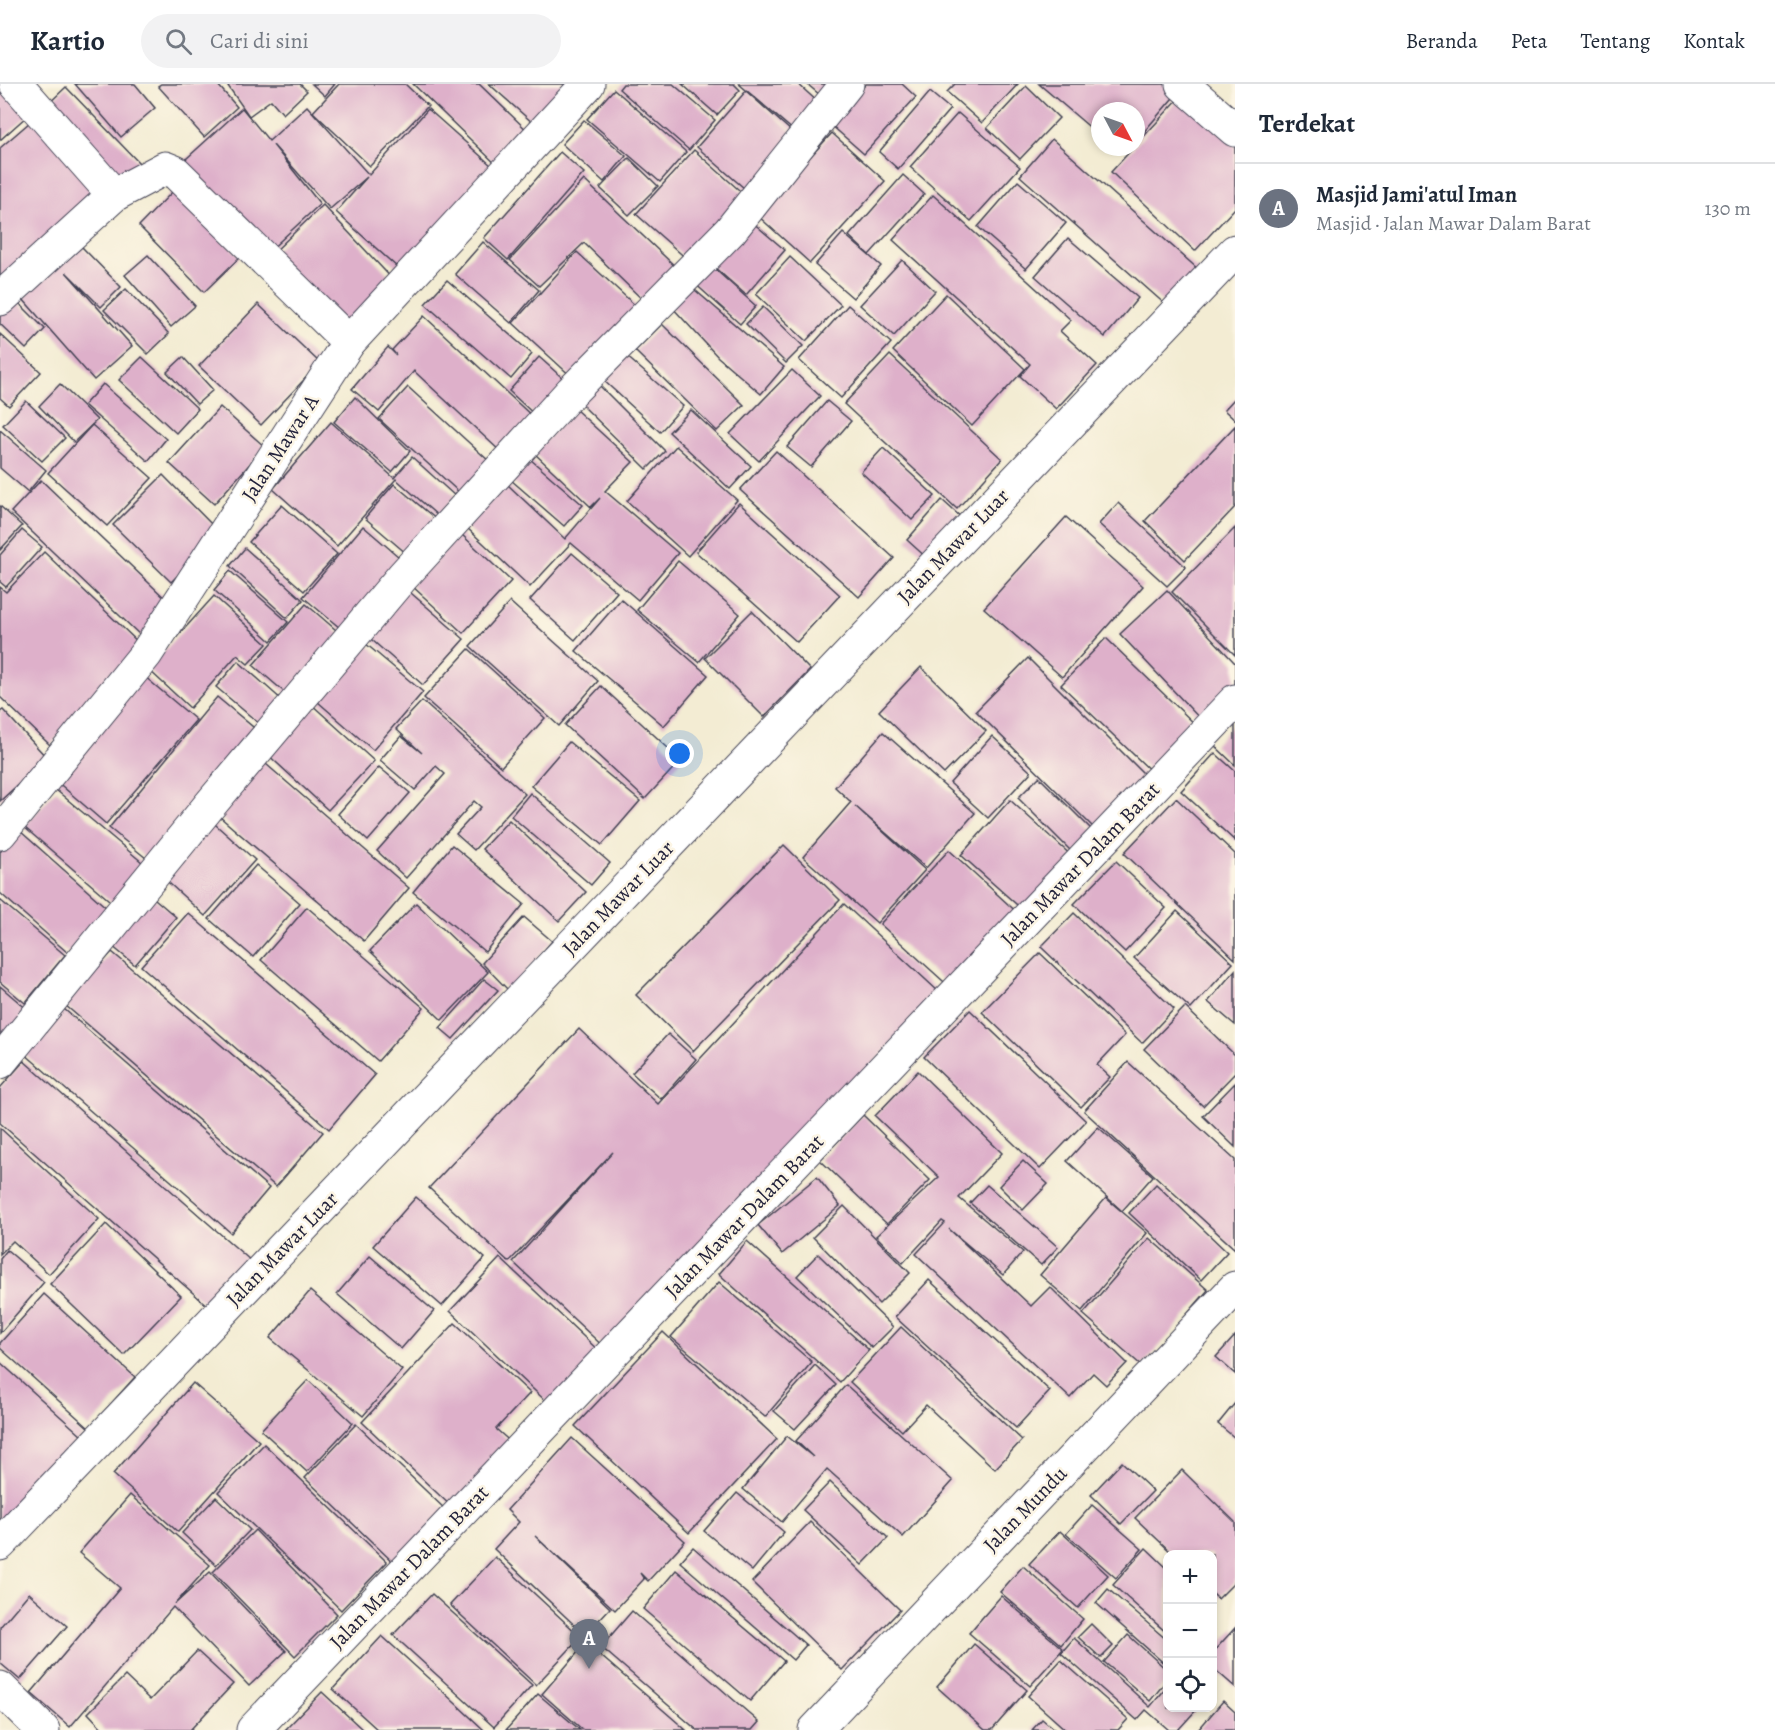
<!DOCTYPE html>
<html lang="id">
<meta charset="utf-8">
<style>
:root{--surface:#fff;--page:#f2f2f3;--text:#1f2937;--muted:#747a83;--line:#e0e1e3;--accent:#1a73e8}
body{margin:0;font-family:Alegreya,serif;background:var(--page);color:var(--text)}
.controls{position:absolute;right:18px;bottom:18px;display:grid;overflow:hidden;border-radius:12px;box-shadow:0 3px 9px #0003}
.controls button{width:54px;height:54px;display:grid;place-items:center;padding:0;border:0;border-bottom:2px solid var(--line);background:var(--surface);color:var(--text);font:30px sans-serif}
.compass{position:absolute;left:1091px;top:18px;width:54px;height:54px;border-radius:50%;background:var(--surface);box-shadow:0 3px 9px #0003;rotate:131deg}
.you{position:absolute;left:680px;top:670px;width:21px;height:21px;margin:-15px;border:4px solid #fff;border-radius:50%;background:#1a73e8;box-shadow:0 0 0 9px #1a73e833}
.badge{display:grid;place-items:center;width:39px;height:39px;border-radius:50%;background:var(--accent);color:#fff;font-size:20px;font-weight:700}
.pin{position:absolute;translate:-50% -50px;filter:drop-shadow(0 2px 3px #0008)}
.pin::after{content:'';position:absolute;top:32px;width:21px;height:18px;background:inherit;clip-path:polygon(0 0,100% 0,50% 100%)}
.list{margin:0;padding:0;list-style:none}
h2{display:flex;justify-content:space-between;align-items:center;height:78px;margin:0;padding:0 24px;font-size:26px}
h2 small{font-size:20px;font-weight:400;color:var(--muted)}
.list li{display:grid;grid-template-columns:39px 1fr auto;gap:18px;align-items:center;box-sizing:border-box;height:90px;padding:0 24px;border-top:2px solid var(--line)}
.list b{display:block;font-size:22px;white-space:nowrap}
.list p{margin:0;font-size:20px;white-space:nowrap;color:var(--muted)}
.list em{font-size:20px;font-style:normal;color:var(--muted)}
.icon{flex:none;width:33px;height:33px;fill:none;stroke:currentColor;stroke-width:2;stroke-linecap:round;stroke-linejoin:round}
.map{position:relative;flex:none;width:1235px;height:1646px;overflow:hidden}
header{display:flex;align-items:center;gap:36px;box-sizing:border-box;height:84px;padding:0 30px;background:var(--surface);border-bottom:2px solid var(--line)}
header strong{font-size:28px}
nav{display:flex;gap:33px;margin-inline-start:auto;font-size:21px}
.search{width:420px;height:54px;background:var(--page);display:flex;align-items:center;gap:15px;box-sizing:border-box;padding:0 21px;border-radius:33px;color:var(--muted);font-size:22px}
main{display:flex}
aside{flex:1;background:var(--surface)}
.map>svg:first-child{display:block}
</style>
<header>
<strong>Kartio</strong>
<div class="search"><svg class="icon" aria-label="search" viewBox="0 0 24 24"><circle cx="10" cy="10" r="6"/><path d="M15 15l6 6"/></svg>Cari di sini</div>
<nav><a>Beranda</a><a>Peta</a><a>Tentang</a><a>Kontak</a></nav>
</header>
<main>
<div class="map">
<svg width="1235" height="1646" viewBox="0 0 1235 1646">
<rect width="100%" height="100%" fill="#fcf5e5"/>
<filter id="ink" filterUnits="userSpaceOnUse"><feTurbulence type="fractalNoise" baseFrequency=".0167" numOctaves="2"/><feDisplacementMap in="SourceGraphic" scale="12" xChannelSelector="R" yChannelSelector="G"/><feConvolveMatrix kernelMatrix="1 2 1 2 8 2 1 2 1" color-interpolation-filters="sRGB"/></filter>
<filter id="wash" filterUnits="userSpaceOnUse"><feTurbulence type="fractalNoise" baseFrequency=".008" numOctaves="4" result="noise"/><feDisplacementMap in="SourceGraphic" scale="24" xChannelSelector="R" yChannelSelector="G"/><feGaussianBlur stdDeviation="1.35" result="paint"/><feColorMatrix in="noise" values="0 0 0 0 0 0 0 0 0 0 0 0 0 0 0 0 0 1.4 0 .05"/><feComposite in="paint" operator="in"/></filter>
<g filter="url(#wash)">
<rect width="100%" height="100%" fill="#f3ecd3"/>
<g id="blocks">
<g fill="#deb0ca">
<polygon points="75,0 135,0 155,24 121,53"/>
<polygon points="161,0 217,0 237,23 204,53 158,2"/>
<polygon points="231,0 300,0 307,7 283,30 271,16 249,32 228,2"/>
<polygon points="312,0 335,0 325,12"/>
<polygon points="339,0 405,0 428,22 370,82 313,28"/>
<polygon points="413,0 479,0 534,53 503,87"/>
<polygon points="489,0 583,0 542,47"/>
<polygon points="623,0 673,0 715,36 689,66 619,5"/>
<polygon points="682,0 734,0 740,6 717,31"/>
<polygon points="739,0 798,0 819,19 794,47"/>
<polygon points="807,0 840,0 826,16"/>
<polygon points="866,0 902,0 916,13 864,70 830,40"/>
<polygon points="955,0 1018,0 982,39 947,8"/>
<polygon points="1039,0 1168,0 1178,8 1136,57 1136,27 1100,27 1100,52"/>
<polygon points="1026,2 1059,34 1020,75 987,44"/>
<polygon points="66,3 141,81 117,104 43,25"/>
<polygon points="614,5 686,68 660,98 587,35"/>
<polygon points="5,6 27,32 0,56 0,11"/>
<polygon points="746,7 801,56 752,111 697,63"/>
<polygon points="930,8 950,25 898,85 879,68"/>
<polygon points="1181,12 1235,61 1235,124 1195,167 1111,88"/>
<polygon points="307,22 369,91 428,25 501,90 408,193 336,128 367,93 330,125 273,61 320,120 266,170 175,85 242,24 269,57"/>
<polygon points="958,29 1020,83 971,137 910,83"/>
<polygon points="37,32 102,106 0,196 0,64"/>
<polygon points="584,36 626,72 604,98 562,60"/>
<polygon points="832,49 885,97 810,179 757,131"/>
<polygon points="1052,55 1199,186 1167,222 1020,92"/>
<polygon points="694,66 747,113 689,177 636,130"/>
<polygon points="560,68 584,89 508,176 484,154"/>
<polygon points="629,74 658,102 629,131 600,104"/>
<polygon points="903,91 924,110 869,171 849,152"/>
<polygon points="584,96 681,188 648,221 584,159 539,202 510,176"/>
<polygon points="1018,97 1066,139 1026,185 978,143"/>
<polygon points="174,106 240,173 204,208 139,142"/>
<polygon points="933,111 1071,236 1060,247 1097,281 1056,325 1020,292 1030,280 893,156"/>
<polygon points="323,121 399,202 346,252 271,171"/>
<polygon points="745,132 785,166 746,211 706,176"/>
<polygon points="843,149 881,182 853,214 815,181"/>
<polygon points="1068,154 1138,214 1105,253 1035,192"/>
<polygon points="483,158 539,206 511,239 455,190"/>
<polygon points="82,163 121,203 101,223 66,188 132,262 94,296 22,214"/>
<polygon points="577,168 639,225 574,295 513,239"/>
<polygon points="148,171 195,222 171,243 125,191"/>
<polygon points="790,173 841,221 806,257 756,210"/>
<polygon points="902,176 935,207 894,252 860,221"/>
<polygon points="708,179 756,222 740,240 692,197"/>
<polygon points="447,196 532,270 511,295 425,220"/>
<polygon points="688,200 784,283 761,310 718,273 671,222"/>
<polygon points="126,205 169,250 148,270 104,226"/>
<polygon points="946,210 1025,285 972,342 893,267"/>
<polygon points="11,211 45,245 26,265 0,240 0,222"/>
<polygon points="258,220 320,279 261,341 199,282"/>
<polygon points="848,221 891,259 841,314 799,276"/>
<polygon points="763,223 803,262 786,279 746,240"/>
<polygon points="424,232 534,334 501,368 414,287 379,328 352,305 388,263 396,271 392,266"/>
<polygon points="662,240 744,321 717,347 635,267"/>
<polygon points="0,250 41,288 9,322 0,314"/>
<polygon points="624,270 683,322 660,348 602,295"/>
<polygon points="890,271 1002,375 957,425 844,320"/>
<polygon points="142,273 198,325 176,349 119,296"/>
<polygon points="183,273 213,306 197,320 167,288"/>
<polygon points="539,273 567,298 536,332 509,307"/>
<polygon points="792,286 820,312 759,377 730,350"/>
<polygon points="597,299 665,367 647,385 579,318"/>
<polygon points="60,300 97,336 74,358 39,322"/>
<polygon points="103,300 166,355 148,377 84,321"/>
<polygon points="408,303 490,378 461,410 379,335"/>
<polygon points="355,313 410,367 392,388 334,338"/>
<polygon points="1235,314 1235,336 1224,326"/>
<polygon points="26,317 65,354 42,377 3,341"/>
<polygon points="827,317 851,337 811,383 787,363"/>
<polygon points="220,323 265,363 214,420 169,379"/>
<polygon points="575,325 633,378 605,407 678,469 638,516 571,459 530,503 466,443 507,400 565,455 600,414 591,423 534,369"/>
<polygon points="691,326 751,382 730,405 669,348"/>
<polygon points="331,338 394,394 412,373 455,412 438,432 396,395 337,462 273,405"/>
<polygon points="92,341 152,394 107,442 48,389"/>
<polygon points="1235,342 1235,423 1185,476 1145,437"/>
<polygon points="0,346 46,386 28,408 0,384"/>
<polygon points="676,362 737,416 688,472 627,417"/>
<polygon points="883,364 935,412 912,436 861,388"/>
<polygon points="776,367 894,474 859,513 740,406"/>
<polygon points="530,375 583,421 564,442 511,396"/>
<polygon points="163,391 220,449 171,498 113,441"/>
<polygon points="41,396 171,520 141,552 11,428"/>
<polygon points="394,400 437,436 407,470 365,434"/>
<polygon points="942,416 963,435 928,475 907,456"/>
<polygon points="739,419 840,511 797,558 696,468"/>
<polygon points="1118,419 1186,483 1167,502 1099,440"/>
<polygon points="282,421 337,470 304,507 249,458"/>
<polygon points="0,422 22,442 0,466"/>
<polygon points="1066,433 1143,502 1062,593 984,524"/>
<polygon points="363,442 406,479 346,549 303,513"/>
<polygon points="1235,444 1235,571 1172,508"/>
<polygon points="22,446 42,463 6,503 0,498 0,471"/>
<polygon points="460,449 511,497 463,549 411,501"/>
<polygon points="245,464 303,516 287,534 230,482"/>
<polygon points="44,468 144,564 50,661 0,613 0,503 6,508"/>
<polygon points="572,469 617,508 575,556 530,516"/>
<polygon points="678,477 740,530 699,578 637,526"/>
<polygon points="230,487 288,538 271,557 214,506"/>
<polygon points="404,503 464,555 423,601 364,549"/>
<polygon points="1167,506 1235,579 1235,610 1204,639 1120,550"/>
<polygon points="214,512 267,560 248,580 237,571 190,624 148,585"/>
<polygon points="621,515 708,591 664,642 576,567"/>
<polygon points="510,518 598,597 559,642 470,562"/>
<polygon points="306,520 343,552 290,613 253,581"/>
<polygon points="752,527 810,586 764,633 705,574"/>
<polygon points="359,554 423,608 373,666 310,611"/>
<polygon points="1106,554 1201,646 1157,693 1061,601"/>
<polygon points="469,565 545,634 501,683 424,614"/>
<polygon points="1028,574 1146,692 1094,744 976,627"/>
<polygon points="238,577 283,617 262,642 216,603"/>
<polygon points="921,583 986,647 944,690 879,627"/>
<polygon points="144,592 196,636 106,740 55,696"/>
<polygon points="601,602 681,676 645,715 565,641"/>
<polygon points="217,613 264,652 157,783 109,744"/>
<polygon points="422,617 525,710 474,766 456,750 481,723 474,717 406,794 377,767 445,690 436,682 415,706 380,676 401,652 422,669 396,645"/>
<polygon points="310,619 374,677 328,726 265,668"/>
<polygon points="3,626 47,674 0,717 0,628"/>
<polygon points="1235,639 1235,681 1214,661"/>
<polygon points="883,648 975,729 926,784 855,722 925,786 877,839 803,773 851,718 835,703"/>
<polygon points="992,652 1031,688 988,734 950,699"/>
<polygon points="569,658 640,717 602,761 531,702"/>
<polygon points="1215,669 1235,687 1235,757 1181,707"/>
<polygon points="259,674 409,804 364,857 213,727"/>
<polygon points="379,683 410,709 368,757 338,730"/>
<polygon points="1039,693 1095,749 1074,770 1018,714"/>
<polygon points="56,706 149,784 116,822 24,743"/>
<polygon points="530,709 610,779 591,801 511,732"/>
<polygon points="1176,714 1235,770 1235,875 1124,769"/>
<polygon points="1010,716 1074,774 1025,828 961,771"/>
<polygon points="207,733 255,776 205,832 158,789"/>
<polygon points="509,736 586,808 559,837 482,765"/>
<polygon points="20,747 108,825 68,869 0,809 0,768"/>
<polygon points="452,761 524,820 485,868 413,808"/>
<polygon points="784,761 840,816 693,967 636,911"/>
<polygon points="949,766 1022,833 953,906 880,840"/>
<polygon points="1116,777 1166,824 1125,868 1074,820"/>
<polygon points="256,781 300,819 253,873 209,835"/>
<polygon points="148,809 176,833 135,881 106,857"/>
<polygon points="0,816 65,871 25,919 0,898"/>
<polygon points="416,819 488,888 442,936 370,867"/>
<polygon points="844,820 939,908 608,1267 513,1178 613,1068 509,1178 429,1104 579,945 658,1020"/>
<polygon points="307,823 424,924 378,977 261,876"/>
<polygon points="1177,827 1233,879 1191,925 1134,874"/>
<polygon points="188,829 375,991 329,1045 141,882"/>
<polygon points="1074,829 1174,925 1142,959 1041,863"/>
<polygon points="524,833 552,857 509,907 482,879"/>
<polygon points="112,868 323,1048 276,1103 65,921"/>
<polygon points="1040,869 1125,951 1097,981 1110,993 1081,1023 982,928"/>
<polygon points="1235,886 1235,941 1208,918"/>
<polygon points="484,895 498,906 453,955 440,944"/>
<polygon points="0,902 29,927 0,960"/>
<polygon points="1185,923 1235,971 1235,989 1203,1022 1144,965"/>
<polygon points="64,925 269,1104 231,1149 25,970"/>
<polygon points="970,926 1086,1037 1040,1085 924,973"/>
<polygon points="668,950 696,975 661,1015 632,989"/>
<polygon points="24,977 251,1177 209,1223 0,1039 0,1004"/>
<polygon points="1128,978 1235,1076 1235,1165 1084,1027"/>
<polygon points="918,987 1002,1069 959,1114 1023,1168 1003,1191 949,1145 1031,1222 1050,1203 1127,1279 1106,1301 1093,1289 1070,1314 916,1170 945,1139 942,1137 903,1179 876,1152 939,1093 875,1032"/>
<polygon points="1235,999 1235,1063 1203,1032"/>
<polygon points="863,1031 930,1096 887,1140 820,1076"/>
<polygon points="1098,1043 1153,1092 1122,1127 1067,1077"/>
<polygon points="0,1044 99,1135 49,1190 13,1157 0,1170"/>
<polygon points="1023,1077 1048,1100 1023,1126 999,1102"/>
<polygon points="817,1093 840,1122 782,1170 758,1141"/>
<polygon points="1156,1100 1227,1168 1201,1196 1129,1129"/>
<polygon points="987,1101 1058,1163 1041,1181 970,1119"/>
<polygon points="416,1113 485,1174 442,1222 373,1162"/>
<polygon points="1106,1114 1147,1149 1082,1227 1040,1191"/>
<polygon points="844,1122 910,1189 879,1220 813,1153"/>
<polygon points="106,1140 181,1212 124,1271 50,1200"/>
<polygon points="1149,1154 1208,1206 1142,1282 1083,1230"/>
<polygon points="747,1157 869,1266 840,1298 719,1190"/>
<polygon points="7,1166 44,1198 0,1249 0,1175"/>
<polygon points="818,1170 893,1243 872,1264 797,1192"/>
<polygon points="370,1172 434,1227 401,1265 337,1210"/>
<polygon points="500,1174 601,1269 551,1322 450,1227"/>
<polygon points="929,1196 1050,1307 1016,1344 895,1233"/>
<polygon points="719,1198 812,1278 765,1333 671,1253"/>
<polygon points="310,1207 402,1286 363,1332 270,1254"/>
<polygon points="44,1210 135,1293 89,1344 0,1264 0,1259"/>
<polygon points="455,1239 530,1309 496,1345 514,1361 454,1425 362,1338"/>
<polygon points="901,1243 1022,1356 995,1385 926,1321 902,1347 850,1298"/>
<polygon points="663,1248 777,1355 689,1449 575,1342"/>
<polygon points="1235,1252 1235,1290 1216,1273"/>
<polygon points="0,1278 82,1352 0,1443"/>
<polygon points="815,1281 836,1301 795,1345 774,1327"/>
<polygon points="308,1296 353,1339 307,1388 261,1346"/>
<polygon points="193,1299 259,1357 178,1448 113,1390"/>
<polygon points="846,1301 953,1397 903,1453 827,1385 782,1438 743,1405 787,1352 813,1373 796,1357"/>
<polygon points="1235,1319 1235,1354 1218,1340"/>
<polygon points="356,1340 447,1427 396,1481 305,1394"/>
<polygon points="572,1354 685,1457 648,1497 640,1489 644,1495 615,1526 535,1452 610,1524 585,1551 494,1465 519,1438 507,1426"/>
<polygon points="264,1360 387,1478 341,1526 218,1408"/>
<polygon points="1122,1378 1153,1407 1121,1440 1091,1411"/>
<polygon points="1182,1386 1235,1438 1235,1498 1218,1515 1212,1509 1212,1470 1173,1470 1135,1434"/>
<polygon points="830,1398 888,1454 862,1481 803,1426"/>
<polygon points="737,1409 784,1448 752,1487 704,1447"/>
<polygon points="130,1411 210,1481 175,1520 210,1488 286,1567 249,1602 173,1523 70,1643 31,1609 120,1504 79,1469"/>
<polygon points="216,1413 250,1446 216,1481 182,1449"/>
<polygon points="1092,1421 1142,1465 1116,1494 1066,1450"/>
<polygon points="810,1438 900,1526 842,1586 752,1498"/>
<polygon points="255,1446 337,1530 295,1572 213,1488"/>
<polygon points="1060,1447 1108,1491 1078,1524 1029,1480"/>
<polygon points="693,1463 806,1561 793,1576 680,1478"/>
<polygon points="1146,1464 1167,1484 1167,1549 1113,1501"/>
<polygon points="495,1473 581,1553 536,1601 450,1521"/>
<polygon points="1023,1482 1083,1535 1061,1561 1000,1508"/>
<polygon points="676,1486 784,1577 750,1617 643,1525"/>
<polygon points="1108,1505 1167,1556 1167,1582 1096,1519"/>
<polygon points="29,1509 67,1542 20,1596 0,1579 0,1543"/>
<polygon points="432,1510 532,1601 494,1643 393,1551"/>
<polygon points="1001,1512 1063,1565 1030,1602 969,1549"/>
<polygon points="632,1527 759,1638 752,1646 697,1646 601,1563"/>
<polygon points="1091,1540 1113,1562 1101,1574 1078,1553"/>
<polygon points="1235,1544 1235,1603 1212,1583 1212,1569"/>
<polygon points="1128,1551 1167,1586 1167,1596 1150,1617 1104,1578"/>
<polygon points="382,1552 439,1604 484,1646 378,1646 333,1605"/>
<polygon points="1074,1554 1150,1623 1167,1603 1168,1624 1198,1624 1178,1646 1169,1646 1146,1626 1137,1636 1061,1569"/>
<polygon points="586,1559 686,1646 583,1646 542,1610"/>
<polygon points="974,1560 1027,1606 992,1646 985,1646 937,1603"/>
<polygon points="197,1567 233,1600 190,1646 104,1646 88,1629 125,1592 150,1616"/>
<polygon points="1061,1576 1128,1635 1118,1646 1066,1646 1028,1612"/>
<polygon points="322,1608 363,1646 285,1646"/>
<polygon points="538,1610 580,1646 506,1646"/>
<polygon points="1223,1617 1235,1628 1235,1646 1198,1646"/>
<polygon points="1042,1635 1055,1646 1032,1646"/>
</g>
</g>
</g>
<g filter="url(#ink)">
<use href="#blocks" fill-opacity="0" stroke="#414052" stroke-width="1.5"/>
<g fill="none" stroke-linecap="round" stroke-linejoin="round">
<defs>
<g id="minor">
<polyline points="16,0 114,111"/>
<polyline points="1182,0 1235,46"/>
<polyline points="0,215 114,111 165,84 175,88 349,258"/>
<polyline points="0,749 146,570 349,258 588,0"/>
<polyline points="0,978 209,722 403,492 572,307 730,147 847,0"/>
<polyline points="0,1604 43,1646"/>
<polyline points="253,1646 1235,617"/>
<polyline points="815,1646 1235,1204"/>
</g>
<polyline id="tertiary" points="0,1460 1235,167"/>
</defs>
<use href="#minor" stroke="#414052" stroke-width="35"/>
<use href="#tertiary" stroke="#414052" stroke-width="35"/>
<use href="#minor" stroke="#fff" stroke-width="33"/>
<use href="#tertiary" stroke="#fff" stroke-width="33"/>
</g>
</g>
<g text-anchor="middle" stroke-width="5" stroke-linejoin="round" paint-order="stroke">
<g font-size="21" fill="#22223b" stroke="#fcf5e5">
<text transform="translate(280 364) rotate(-57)" y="7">Jalan Mawar A</text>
<text transform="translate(953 462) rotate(-46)" y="7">Jalan Mawar Luar</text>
<text transform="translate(1080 780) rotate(-46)" y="7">Jalan Mawar Dalam Barat</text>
<text transform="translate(618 814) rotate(-46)" y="7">Jalan Mawar Luar</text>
<text transform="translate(744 1132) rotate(-46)" y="7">Jalan Mawar Dalam Barat</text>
<text transform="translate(282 1165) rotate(-46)" y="7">Jalan Mawar Luar</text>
<text transform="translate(1025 1425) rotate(-46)" y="7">Jalan Mundu</text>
<text transform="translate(409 1483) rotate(-46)" y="7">Jalan Mawar Dalam Barat</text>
</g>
</g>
</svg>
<div class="controls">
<button>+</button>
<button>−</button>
<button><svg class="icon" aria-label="locate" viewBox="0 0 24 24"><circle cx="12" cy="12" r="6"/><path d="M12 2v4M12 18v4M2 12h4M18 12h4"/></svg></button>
</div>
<svg class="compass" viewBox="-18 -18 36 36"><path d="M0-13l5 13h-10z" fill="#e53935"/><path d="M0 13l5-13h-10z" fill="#747a83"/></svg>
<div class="you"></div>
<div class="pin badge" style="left:589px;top:1585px;background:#6b7280">A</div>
</div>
<aside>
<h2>Terdekat<small></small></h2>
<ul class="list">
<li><span class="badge" style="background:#6b7280">A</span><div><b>Masjid Jami'atul Iman</b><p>Masjid · Jalan Mawar Dalam Barat</p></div><em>130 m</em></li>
</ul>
</aside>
</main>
